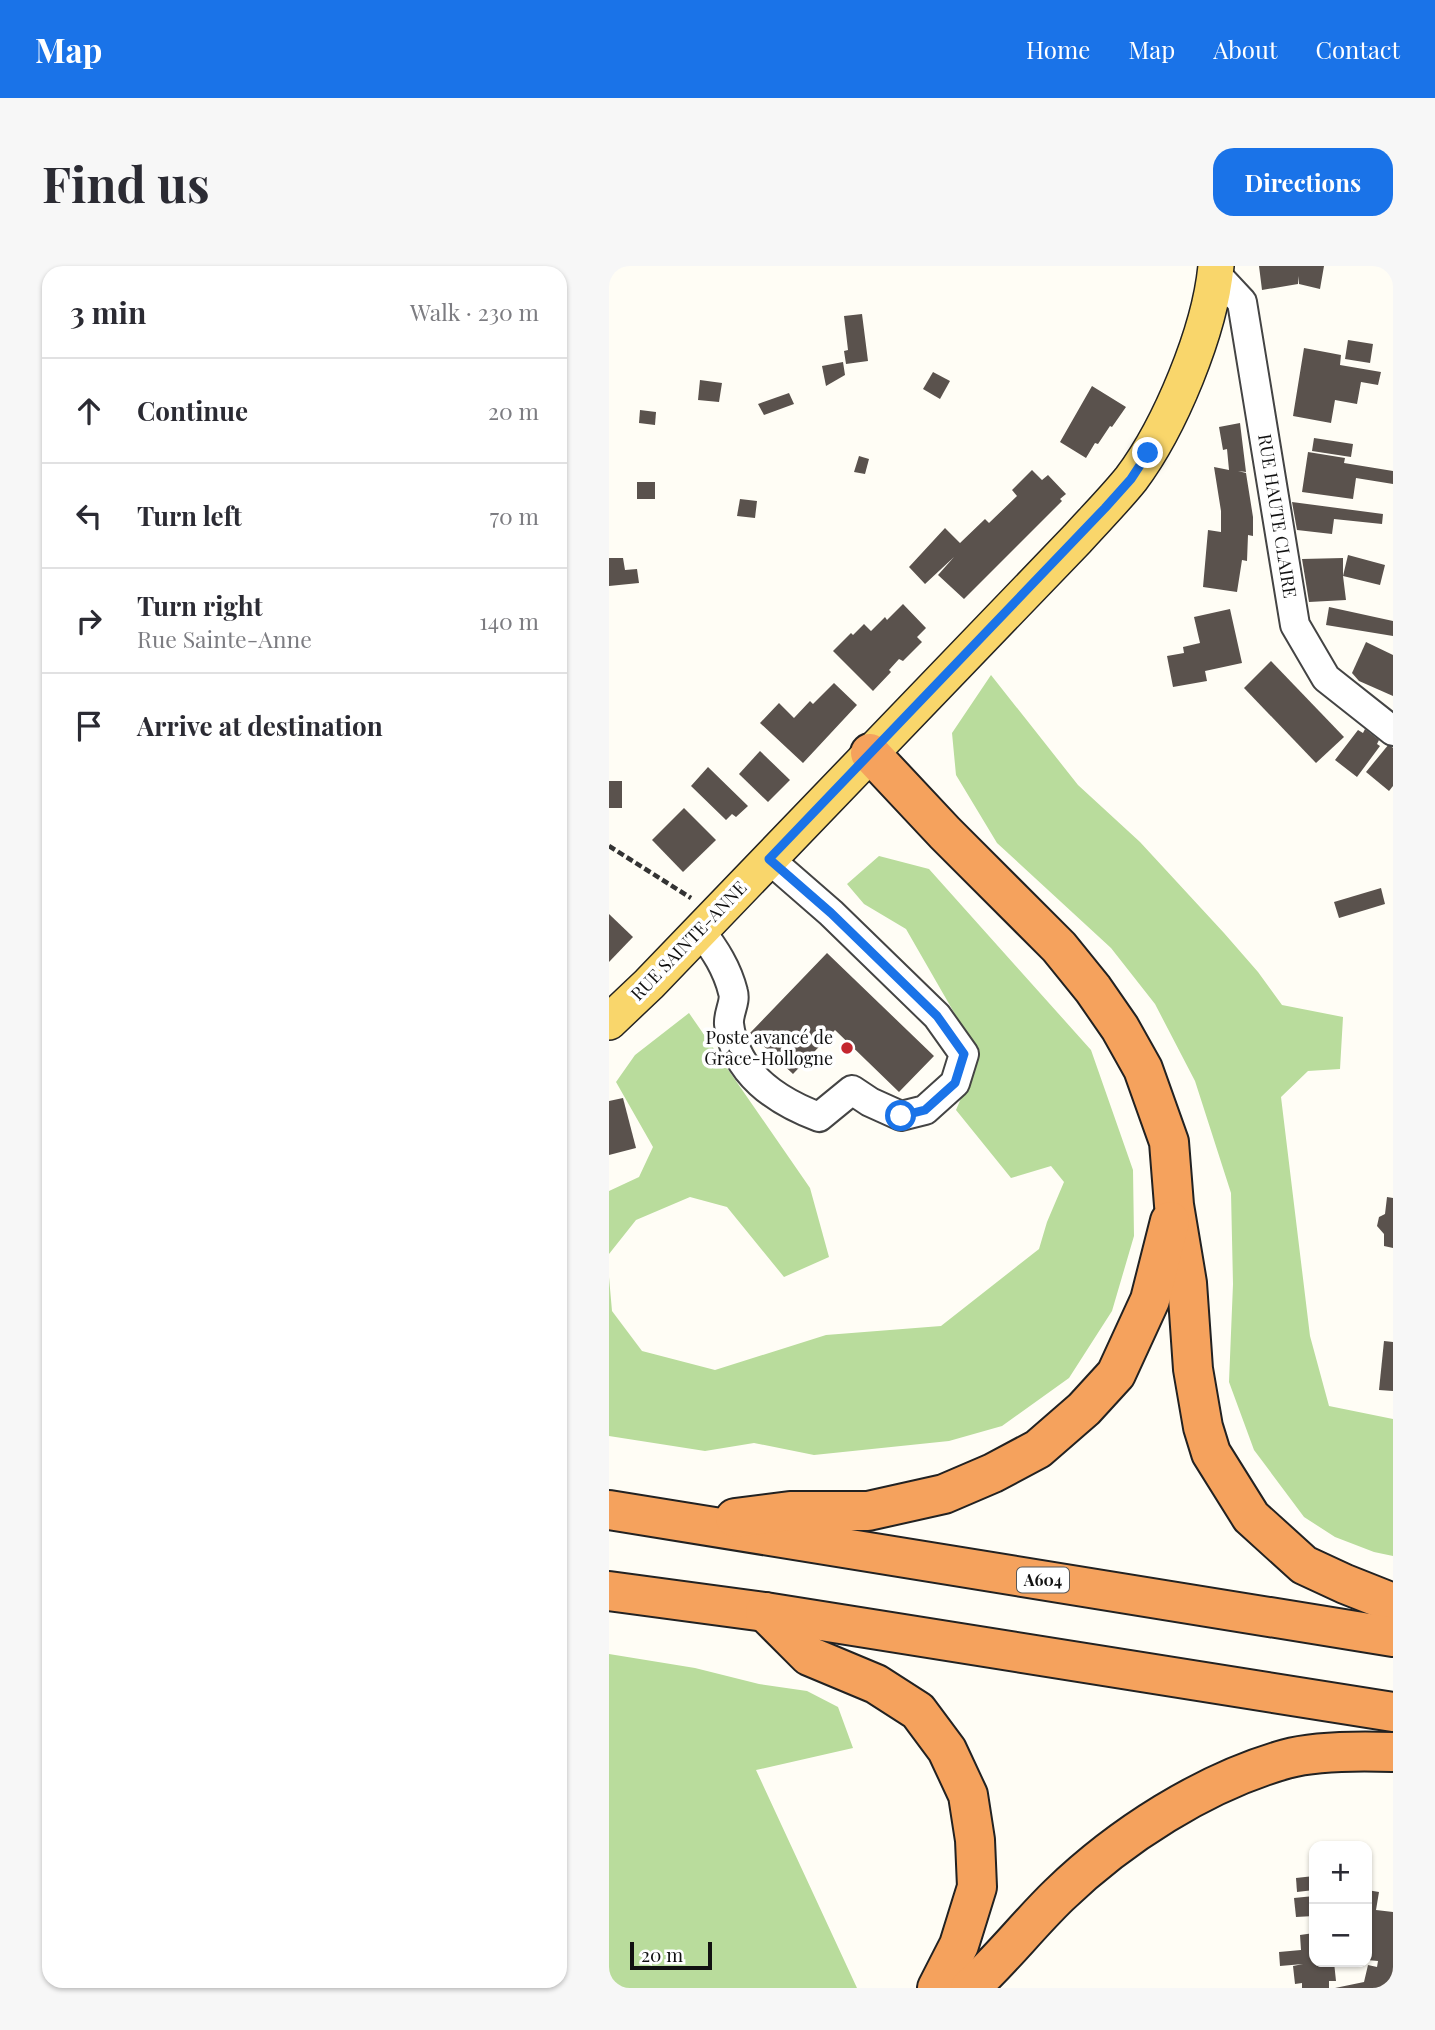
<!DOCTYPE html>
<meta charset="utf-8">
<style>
:root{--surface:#fff;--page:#f7f7f7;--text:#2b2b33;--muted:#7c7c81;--line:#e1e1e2;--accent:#1a73e8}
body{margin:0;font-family:"Playfair Display",serif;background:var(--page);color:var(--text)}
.controls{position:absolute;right:21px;bottom:21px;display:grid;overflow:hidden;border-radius:14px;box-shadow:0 2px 5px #0004}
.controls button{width:63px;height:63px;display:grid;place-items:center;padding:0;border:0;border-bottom:2px solid var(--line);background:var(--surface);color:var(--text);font:35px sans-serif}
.scale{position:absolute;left:21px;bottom:18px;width:82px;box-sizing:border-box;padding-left:7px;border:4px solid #111;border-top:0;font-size:19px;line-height:24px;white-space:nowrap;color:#111;-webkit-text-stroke:5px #fff;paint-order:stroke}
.stop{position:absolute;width:21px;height:21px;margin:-16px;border:5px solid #1a73e8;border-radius:50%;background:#fff}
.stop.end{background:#1a73e8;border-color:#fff;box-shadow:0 2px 7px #0008}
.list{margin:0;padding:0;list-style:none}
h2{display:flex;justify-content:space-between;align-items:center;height:91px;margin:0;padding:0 28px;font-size:30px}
h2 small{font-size:23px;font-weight:400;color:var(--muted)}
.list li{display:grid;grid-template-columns:46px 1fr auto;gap:21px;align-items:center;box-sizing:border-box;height:105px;padding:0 28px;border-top:2px solid var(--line)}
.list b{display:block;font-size:26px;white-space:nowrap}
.list p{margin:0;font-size:23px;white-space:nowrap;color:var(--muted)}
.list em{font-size:23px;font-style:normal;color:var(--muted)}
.icon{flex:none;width:38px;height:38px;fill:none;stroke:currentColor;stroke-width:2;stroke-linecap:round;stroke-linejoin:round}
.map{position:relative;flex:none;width:784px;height:1722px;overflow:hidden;border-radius:21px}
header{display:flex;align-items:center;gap:42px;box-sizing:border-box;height:98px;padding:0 35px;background:var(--accent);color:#fff}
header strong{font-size:33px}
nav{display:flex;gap:38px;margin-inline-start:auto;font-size:24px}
.intro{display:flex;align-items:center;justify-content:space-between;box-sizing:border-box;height:168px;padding:0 42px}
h1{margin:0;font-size:49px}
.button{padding:18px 32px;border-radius:21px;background:var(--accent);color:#fff;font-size:24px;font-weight:700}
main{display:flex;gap:42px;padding:0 42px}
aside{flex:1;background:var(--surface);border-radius:21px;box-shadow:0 2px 5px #0004}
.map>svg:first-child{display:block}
</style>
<header>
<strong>Map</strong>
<nav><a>Home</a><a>Map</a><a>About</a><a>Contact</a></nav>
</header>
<div class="intro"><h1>Find us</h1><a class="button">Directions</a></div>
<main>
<aside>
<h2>3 min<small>Walk · 230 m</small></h2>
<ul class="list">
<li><svg class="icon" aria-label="ahead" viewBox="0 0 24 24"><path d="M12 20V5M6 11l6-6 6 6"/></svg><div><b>Continue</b></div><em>20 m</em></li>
<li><svg class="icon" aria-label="left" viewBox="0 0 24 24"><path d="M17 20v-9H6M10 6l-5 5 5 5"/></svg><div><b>Turn left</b></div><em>70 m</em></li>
<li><svg class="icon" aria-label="right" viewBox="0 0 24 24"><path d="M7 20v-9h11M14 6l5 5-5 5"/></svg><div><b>Turn right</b><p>Rue Sainte-Anne</p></div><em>140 m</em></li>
<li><svg class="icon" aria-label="arrive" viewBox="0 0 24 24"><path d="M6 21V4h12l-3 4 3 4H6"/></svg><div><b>Arrive at destination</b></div></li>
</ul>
</aside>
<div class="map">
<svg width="784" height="1722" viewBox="0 0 784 1722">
<rect width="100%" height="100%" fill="#fffdf5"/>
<g fill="#b9dc9c">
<polygon points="382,409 469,519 531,576 615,667 649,706 673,739 734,751 731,803 699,805 672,831 701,1070 720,1140 784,1153 784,1290 765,1286 726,1271 695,1251 645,1184 620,1116 624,1018 622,927 586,815 546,738 502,682 388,577 347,509 343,467"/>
<polygon points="270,590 320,603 482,784 524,904 525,970 503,1045 460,1112 393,1160 340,1175 205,1189 145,1177 96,1185 0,1170 0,1011 3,1045 33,1085 106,1104 217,1069 332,1060 430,983 438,956 455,916 442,900 402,912 347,844 370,790 297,663 255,638 238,618"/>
<polygon points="80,747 201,922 220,991 175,1011 118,941 81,931 27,954 0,988 0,925 30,911 44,881 7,816 26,789"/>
<polygon points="0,1388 86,1402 150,1418 198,1425 229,1441 244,1482 147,1504 248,1722 0,1722"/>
</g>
<g fill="#5a524d">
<polygon points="650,0 715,0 711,23 690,18 689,10 689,18 653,24"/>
<polygon points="253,48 259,95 237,98 235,85 239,84 235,50"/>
<polygon points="739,74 764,78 761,97 736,93"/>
<polygon points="695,82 732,89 731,99 772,106 769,119 752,116 748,138 726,134 722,157 684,150"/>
<polygon points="234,96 236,109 217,120 213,100"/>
<polygon points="324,106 341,115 331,133 314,123"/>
<polygon points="91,114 113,117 110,136 89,134"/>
<polygon points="483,120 517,141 503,161 501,160 489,178 486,177 477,192 451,176"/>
<polygon points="180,127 185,138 155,149 149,138"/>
<polygon points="31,144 47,146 46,159 30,157"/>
<polygon points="631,157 637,206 629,205 637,207 644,251 644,270 639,269 638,295 633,294 628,326 594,321 599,264 612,266 612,245 605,201 620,204 618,183 614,184 610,161"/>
<polygon points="705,172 744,178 742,191 703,185"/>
<polygon points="699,186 736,192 735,197 784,205 784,218 747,212 744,233 693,226"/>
<polygon points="250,190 260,193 256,208 245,206"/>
<polygon points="423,204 433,214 439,209 457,228 451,233 453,235 355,333 329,309 345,291 316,318 300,301 336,262 351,277 376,253 380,257 408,230 403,224"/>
<rect x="28" y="216" width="18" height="17"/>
<polygon points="131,233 148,235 146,252 128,250"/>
<polygon points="683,236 774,248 773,258 725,253 723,268 688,264"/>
<polygon points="739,289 776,299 771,319 734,310 737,334 700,336 693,293 734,292 734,310"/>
<polygon points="0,292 14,292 16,304 28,303 30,317 0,320"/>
<polygon points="294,338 317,362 308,371 313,376 294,395 290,393 280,404 282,406 264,425 224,385 242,367 244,369 255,358 262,365 276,351 278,354"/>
<polygon points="720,341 784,355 784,370 717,359"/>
<polygon points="621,343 633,397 596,405 598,415 564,421 558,390 575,387 574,381 591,377 585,351"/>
<polygon points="757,376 784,389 784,430 750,415 743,407"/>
<polygon points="662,395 735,471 707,497 635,422"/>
<polygon points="225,417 248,439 194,497 151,457 170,437 185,452 201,435 204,438"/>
<polygon points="756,463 770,474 768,478 771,480 748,511 726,494 749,464 754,467"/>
<polygon points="780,478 784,482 784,520 780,525 757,506"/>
<polygon points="151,485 181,514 159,536 130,508"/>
<polygon points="99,501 139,540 127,551 123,548 117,554 82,520"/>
<rect x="0" y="515" width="13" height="27"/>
<polygon points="75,542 107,574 74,606 43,574"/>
<polygon points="772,622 776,638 730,652 725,636"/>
<polygon points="0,648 24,671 0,696"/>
<polygon points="218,687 325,790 290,826 226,764 184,808 141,767"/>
<polygon points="14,832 27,882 0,889 0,835"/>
<polygon points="778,931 784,932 784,982 775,980 775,968 768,960 770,951 776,948"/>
<polygon points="775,1075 784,1076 784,1125 770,1124"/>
<polygon points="705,1610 705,1624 688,1626 687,1612"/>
<polygon points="758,1624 770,1626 767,1644 784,1646 784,1722 726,1722 755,1716 759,1699 768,1701 769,1695 758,1694"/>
<polygon points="705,1630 705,1650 687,1651 685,1632"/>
<polygon points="705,1667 705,1696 725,1696 727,1715 720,1715 720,1722 693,1722 693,1717 686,1718 684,1700 694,1698 671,1700 670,1686 692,1684 691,1669"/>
</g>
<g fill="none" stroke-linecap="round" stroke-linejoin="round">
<defs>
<g id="minor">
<polyline points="606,7 633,36 686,359 717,412 784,465"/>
<path d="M91 664C106 684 118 702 124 726 127 736 119 747 120 758 126 807 167 835 210 851L243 824 261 836 292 850 316 844 346 817 355 788 328 750 222 647 160 593"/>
</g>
<path id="major" d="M0 756 40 718 468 273C486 253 505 234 522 213 561 161 601 65 607 0"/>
<g id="highway">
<polyline points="261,487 336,567 450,681 484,723 511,762 534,803 560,876 565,939 578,1017 584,1103 594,1161 602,1187 642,1251 695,1299 736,1318 784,1337"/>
<polyline points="0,1244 784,1371"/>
<polyline points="126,1252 181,1245 259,1245 335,1228 384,1207 429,1183 475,1143 507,1108 541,1034 561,955"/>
<polyline points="0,1325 156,1346 784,1446"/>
<polyline points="156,1346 200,1390 267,1418 309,1445 338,1484 359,1529 366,1574 368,1621 350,1679 328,1722"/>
<path d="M361 1722C393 1693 419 1659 450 1629 511 1570 595 1516 677 1493 706 1485 754 1485 784 1486"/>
</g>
</defs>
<use href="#minor" stroke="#444" stroke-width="32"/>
<use href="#major" stroke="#222" stroke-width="38"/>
<use href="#highway" stroke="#222" stroke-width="42"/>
<polyline stroke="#333" stroke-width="4.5" stroke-dasharray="7 3.5" stroke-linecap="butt" points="0,580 82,632"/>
<use href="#minor" stroke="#fff" stroke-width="28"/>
<use href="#major" stroke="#f9d66b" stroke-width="35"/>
<use href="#highway" stroke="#f5a25d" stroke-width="38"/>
</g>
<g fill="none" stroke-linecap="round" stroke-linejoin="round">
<polyline stroke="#1a73e8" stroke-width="9" points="292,850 316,844 346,817 355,788 328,750 222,647 160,593 496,242 522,213 539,187"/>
</g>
<circle fill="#c4262e" stroke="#fff" stroke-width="2.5" cx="238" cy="782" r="7"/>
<g text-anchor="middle" stroke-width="7" stroke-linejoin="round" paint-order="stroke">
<rect fill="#fff" stroke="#585858" stroke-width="2" x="408" y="1301.5" width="52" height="25" rx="5"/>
<g font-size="16" font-weight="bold" fill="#111">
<text x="434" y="1320">A604</text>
</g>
<g font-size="18" fill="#111" stroke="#fff">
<text transform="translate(668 250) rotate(81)" y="6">RUE HAUTE CLAIRE</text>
<text transform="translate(80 675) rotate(-46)" y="6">RUE SAINTE-ANNE</text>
</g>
<g font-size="18" fill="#111" stroke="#fff" text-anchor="end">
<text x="224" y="778">Poste avancé de<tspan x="224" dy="21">Grâce-Hollogne</tspan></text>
</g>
</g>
</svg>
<div class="controls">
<button>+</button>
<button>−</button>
</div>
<div class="scale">20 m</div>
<div class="stop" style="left:292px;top:850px"></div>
<div class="stop end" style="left:539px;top:187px"></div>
</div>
</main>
